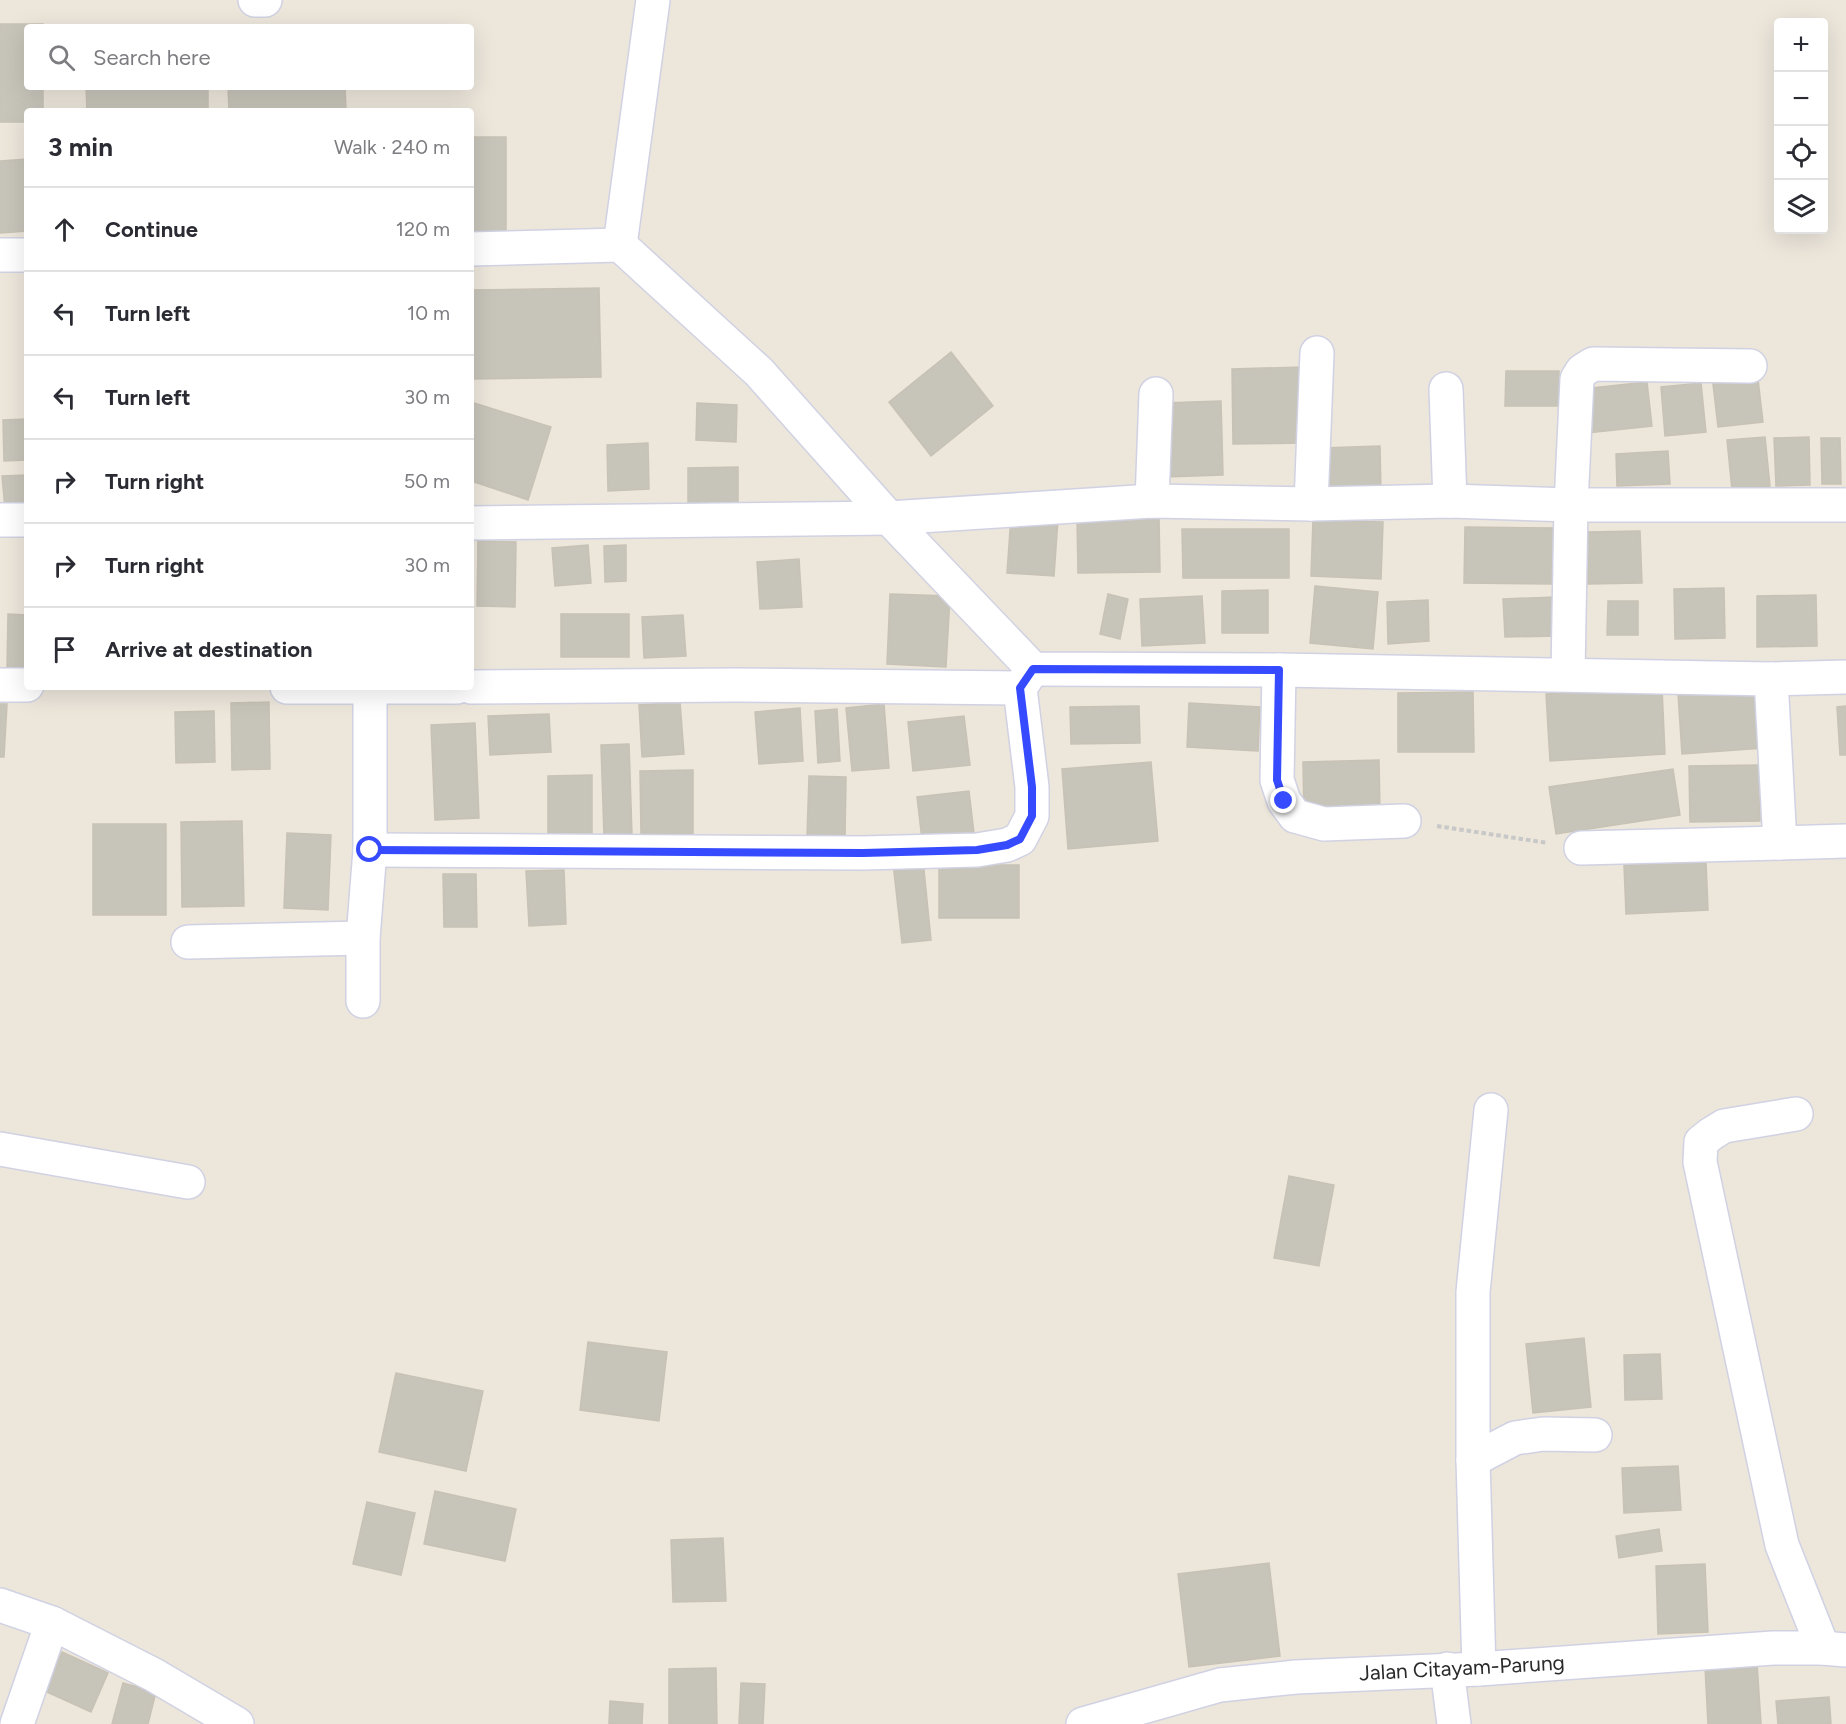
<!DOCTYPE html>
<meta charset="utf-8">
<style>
:root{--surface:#fff;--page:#f7f7f7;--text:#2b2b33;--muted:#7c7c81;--line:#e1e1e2}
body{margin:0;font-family:Figtree,sans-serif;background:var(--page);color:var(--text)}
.controls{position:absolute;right:18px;top:18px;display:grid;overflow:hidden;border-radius:6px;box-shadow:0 6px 24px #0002}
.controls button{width:54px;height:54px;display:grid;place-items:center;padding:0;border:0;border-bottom:2px solid var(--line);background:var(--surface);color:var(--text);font:30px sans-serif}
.stop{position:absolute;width:18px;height:18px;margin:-14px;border:4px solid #364bff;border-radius:50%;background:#fff}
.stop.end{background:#364bff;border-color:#fff;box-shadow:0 2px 6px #0008}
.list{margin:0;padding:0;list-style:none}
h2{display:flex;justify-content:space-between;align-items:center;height:78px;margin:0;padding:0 24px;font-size:26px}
h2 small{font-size:20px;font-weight:400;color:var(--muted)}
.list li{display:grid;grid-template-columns:39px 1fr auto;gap:18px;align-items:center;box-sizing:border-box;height:84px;padding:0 24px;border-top:2px solid var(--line)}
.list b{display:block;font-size:22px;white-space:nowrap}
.list em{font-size:20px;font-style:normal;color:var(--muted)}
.icon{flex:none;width:33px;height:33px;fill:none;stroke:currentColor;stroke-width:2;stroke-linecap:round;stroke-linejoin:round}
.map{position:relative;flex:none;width:1846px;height:1724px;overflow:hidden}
.search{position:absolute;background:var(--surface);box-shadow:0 6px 24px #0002;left:24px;top:24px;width:450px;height:66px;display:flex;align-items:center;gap:15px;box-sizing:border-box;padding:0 21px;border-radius:6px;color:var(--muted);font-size:22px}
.panel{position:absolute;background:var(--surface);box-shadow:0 6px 24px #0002;left:24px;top:108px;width:450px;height:582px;border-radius:6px}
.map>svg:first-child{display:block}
</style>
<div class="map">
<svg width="1846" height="1724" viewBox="0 0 1846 1724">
<rect width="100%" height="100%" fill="#ece6db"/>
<g fill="#c7c4ba" stroke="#c8c2b5" stroke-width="1.5">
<polygon points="0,24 43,24 43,27 27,27 27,87 43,87 43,111 27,111 27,122 0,122"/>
<polygon points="86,87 208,87 208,111 87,111"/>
<polygon points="228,87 345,87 346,111 229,111"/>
<rect x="471" y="137" width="35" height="95"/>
<polygon points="27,159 27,231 0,233 0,161"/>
<polygon points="599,288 601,377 471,379 471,290"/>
<polygon points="951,352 993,406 931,456 889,402"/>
<polygon points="1303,367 1305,443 1233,444 1232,369"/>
<polygon points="1506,371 1559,371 1559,406 1505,406"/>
<polygon points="1758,379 1763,422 1718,427 1713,384"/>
<polygon points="1647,382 1652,426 1587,433 1582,389"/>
<polygon points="1701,383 1706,432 1665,436 1661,387"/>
<polygon points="1221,401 1223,475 1165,477 1163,403"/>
<polygon points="471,402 551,427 528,500 471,481"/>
<polygon points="697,403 737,405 736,442 696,440"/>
<polygon points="27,419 27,460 4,461 3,420"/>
<polygon points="1765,437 1770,486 1732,490 1727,440"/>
<polygon points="1809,437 1810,485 1776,486 1774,438"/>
<polygon points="1821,438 1840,438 1841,484 1822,484"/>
<polygon points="648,443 649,489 608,491 607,445"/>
<polygon points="1380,446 1381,494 1324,496 1322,448"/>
<polygon points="1668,451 1670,484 1617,486 1616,454"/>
<polygon points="738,467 738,507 688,507 688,468"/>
<polygon points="27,475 27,507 5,508 2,476"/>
<polygon points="1011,516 1058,519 1054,576 1007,573"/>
<polygon points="1159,517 1160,572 1078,573 1077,519"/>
<polygon points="1313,520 1383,522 1381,579 1311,576"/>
<polygon points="1465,527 1559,528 1558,584 1464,583"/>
<polygon points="1182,529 1289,529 1289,578 1183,578"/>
<polygon points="1640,531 1642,583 1588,584 1587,532"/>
<polygon points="478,541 516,542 515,607 477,606"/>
<polygon points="588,545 591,583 555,586 552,548"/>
<polygon points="626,545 626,581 605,582 604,546"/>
<polygon points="799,559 802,607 760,609 757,562"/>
<polygon points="1315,586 1378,592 1373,649 1310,643"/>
<polygon points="1724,588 1725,638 1675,639 1674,589"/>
<polygon points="1268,590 1268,633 1222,633 1222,591"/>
<polygon points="890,594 950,596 946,667 887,664"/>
<polygon points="1108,594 1128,599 1120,639 1100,634"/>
<polygon points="1816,595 1817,646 1757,647 1757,596"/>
<polygon points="1202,596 1205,643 1142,646 1140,599"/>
<polygon points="1555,597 1557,636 1505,637 1503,599"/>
<polygon points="1428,600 1429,641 1388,644 1387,602"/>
<polygon points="1608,601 1638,601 1638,635 1607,635"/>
<polygon points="8,614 27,615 27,668 7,668"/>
<rect x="561" y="614" width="68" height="43"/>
<polygon points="683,615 686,656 644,658 642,617"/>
<polygon points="1662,688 1665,754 1550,761 1546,694"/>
<polygon points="1759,689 1763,748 1682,754 1678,694"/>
<polygon points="1473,692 1474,752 1398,752 1398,693"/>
<polygon points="269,702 270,769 232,770 231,703"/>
<polygon points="680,702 684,754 642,757 639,705"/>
<polygon points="1189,703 1260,707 1258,751 1187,747"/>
<polygon points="0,704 7,704 4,757 0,757"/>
<polygon points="884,704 889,768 852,771 846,708"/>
<polygon points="1139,706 1140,743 1071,744 1070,707"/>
<polygon points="1846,706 1846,755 1840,755 1837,707"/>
<polygon points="800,708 803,761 759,764 755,712"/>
<polygon points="837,709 840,761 818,763 815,711"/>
<polygon points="214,711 215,762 176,763 175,712"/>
<polygon points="549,714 551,752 490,755 488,716"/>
<polygon points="964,716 970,765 913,771 908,722"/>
<polygon points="475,723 479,818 435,820 431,725"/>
<polygon points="629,744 632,835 604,836 601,745"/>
<polygon points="1379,760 1380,816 1304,817 1303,762"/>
<polygon points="1151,762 1158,841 1068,849 1062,769"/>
<polygon points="1759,765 1760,821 1690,822 1689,766"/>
<polygon points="1673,769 1680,815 1556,834 1549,787"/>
<polygon points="693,770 693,834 641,834 640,771"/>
<polygon points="592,775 592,833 548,833 548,776"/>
<polygon points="809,776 846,777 845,837 807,836"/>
<polygon points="969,791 974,833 922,840 917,797"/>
<polygon points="242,821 244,906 182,907 181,822"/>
<rect x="93" y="824" width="73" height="91"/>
<polygon points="287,833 331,835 328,910 284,908"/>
<polygon points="923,860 931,940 902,943 893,863"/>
<polygon points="1706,862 1708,910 1626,914 1624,865"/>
<rect x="939" y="865" width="80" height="53"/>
<polygon points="564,870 566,924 529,926 526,871"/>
<polygon points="443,874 476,874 477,927 444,927"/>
<polygon points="1289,1176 1334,1185 1319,1266 1274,1258"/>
<polygon points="1584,1338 1591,1407 1533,1413 1526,1344"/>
<polygon points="588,1342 667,1352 659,1421 580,1410"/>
<polygon points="1660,1354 1662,1399 1625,1400 1624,1355"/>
<polygon points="396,1373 483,1391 466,1471 379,1452"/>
<polygon points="1678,1466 1681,1510 1624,1513 1622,1468"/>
<polygon points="435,1491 516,1509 505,1561 424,1544"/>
<polygon points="367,1502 415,1513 401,1575 353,1564"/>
<polygon points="1659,1529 1662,1551 1619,1558 1616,1536"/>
<polygon points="723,1538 726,1601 673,1602 671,1540"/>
<polygon points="1269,1563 1280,1656 1189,1667 1178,1574"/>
<polygon points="1705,1564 1708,1632 1658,1634 1656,1566"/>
<polygon points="62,1652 108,1673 91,1712 45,1691"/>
<polygon points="1757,1663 1761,1724 1708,1724 1705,1666"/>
<polygon points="716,1668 717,1724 669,1724 669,1669"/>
<polygon points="123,1683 156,1692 148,1724 112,1724"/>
<polygon points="741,1683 765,1684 763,1724 739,1724"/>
<polygon points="1829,1697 1831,1724 1778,1724 1776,1701"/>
<polygon points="610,1701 643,1704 642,1724 609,1724"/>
</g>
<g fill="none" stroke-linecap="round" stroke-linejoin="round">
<defs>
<g id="minor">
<polyline points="255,0 265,0"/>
<polyline points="620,245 653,0"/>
<polyline points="471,249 620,245 759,372 889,518 1033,669 1279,670 1771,679 1846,677"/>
<polyline points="0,255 27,255"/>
<polyline points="1446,389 1450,501"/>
<polyline points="1152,501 1156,394"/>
<polyline points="1311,504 1317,353"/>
<polyline points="0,520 27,520"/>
<polyline points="471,523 889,518 1152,501 1311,504 1450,501 1571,505 1846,505"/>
<polyline points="1279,670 1277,780 1284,801 1295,816 1324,824 1404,821"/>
<polyline points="1568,674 1571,505 1577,379 1582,371 1593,364 1750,366"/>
<polyline points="1771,679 1780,843 1846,841"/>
<polyline points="0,685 27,685"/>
<polyline points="287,687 457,687"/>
<polyline points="471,687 736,685 1020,688 1032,670"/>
<polyline points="1581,848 1780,843"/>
<polyline points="370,850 863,853 977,850 1007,845 1020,839 1032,816 1032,787 1020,688"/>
<polyline points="188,942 363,938"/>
<polyline points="363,1001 363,938 370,850 370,687"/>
<polyline points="1796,1114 1724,1126 1711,1134 1701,1142 1700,1162 1782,1545 1823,1648"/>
<polyline points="0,1149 188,1182"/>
<polyline points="1473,1460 1515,1438 1543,1434 1595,1435"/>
<polyline points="0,1605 52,1623 154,1675 237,1724"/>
<polyline points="1447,1669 1454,1724"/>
<polyline points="1479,1669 1473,1460 1473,1292 1491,1110"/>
<polyline points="17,1724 52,1623"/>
<polyline points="1083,1724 1220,1685 1296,1677 1479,1669 1773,1648 1823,1648 1846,1650"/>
</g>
</defs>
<use href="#minor" stroke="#d0d2e3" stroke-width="36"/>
<polyline stroke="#c8c8c8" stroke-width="4" stroke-dasharray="4.5 3" stroke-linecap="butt" points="1437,826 1548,843"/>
<use href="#minor" stroke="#fff" stroke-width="33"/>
</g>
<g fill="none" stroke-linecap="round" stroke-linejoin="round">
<polyline stroke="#364bff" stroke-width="8" points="370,850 863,853 977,850 1007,845 1020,839 1032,816 1032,787 1020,688 1033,669 1279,670 1277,780 1284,801"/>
</g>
<g text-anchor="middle" stroke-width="4.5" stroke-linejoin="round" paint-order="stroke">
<g font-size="21" fill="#2a2a2a" stroke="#fff">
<text transform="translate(1462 1668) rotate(-3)" y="7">Jalan Citayam-Parung</text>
</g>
</g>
</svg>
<div class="controls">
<button>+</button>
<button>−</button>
<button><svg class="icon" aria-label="locate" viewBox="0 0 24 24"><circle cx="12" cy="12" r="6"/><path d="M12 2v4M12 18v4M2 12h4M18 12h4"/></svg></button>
<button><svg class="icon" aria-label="layers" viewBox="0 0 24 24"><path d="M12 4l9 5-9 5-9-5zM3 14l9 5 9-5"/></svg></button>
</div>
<div class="stop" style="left:370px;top:850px"></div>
<div class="stop end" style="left:1284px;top:801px"></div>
<div class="search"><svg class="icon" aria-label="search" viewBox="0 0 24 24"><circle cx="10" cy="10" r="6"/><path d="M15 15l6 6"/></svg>Search here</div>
<section class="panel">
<h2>3 min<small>Walk · 240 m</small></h2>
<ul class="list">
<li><svg class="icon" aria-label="ahead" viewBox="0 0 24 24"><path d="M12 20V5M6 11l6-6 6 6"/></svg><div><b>Continue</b></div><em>120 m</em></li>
<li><svg class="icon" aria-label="left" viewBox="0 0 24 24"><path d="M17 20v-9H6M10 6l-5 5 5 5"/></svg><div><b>Turn left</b></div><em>10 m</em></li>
<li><svg class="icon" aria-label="left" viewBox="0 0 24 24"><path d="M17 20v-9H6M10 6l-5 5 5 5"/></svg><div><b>Turn left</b></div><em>30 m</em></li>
<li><svg class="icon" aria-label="right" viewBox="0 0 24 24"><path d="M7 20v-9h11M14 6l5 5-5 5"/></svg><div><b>Turn right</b></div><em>50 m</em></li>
<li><svg class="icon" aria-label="right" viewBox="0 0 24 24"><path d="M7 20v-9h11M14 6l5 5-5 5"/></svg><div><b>Turn right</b></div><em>30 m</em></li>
<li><svg class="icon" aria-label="arrive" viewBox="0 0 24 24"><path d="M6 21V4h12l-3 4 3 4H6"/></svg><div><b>Arrive at destination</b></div></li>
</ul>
</section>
</div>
